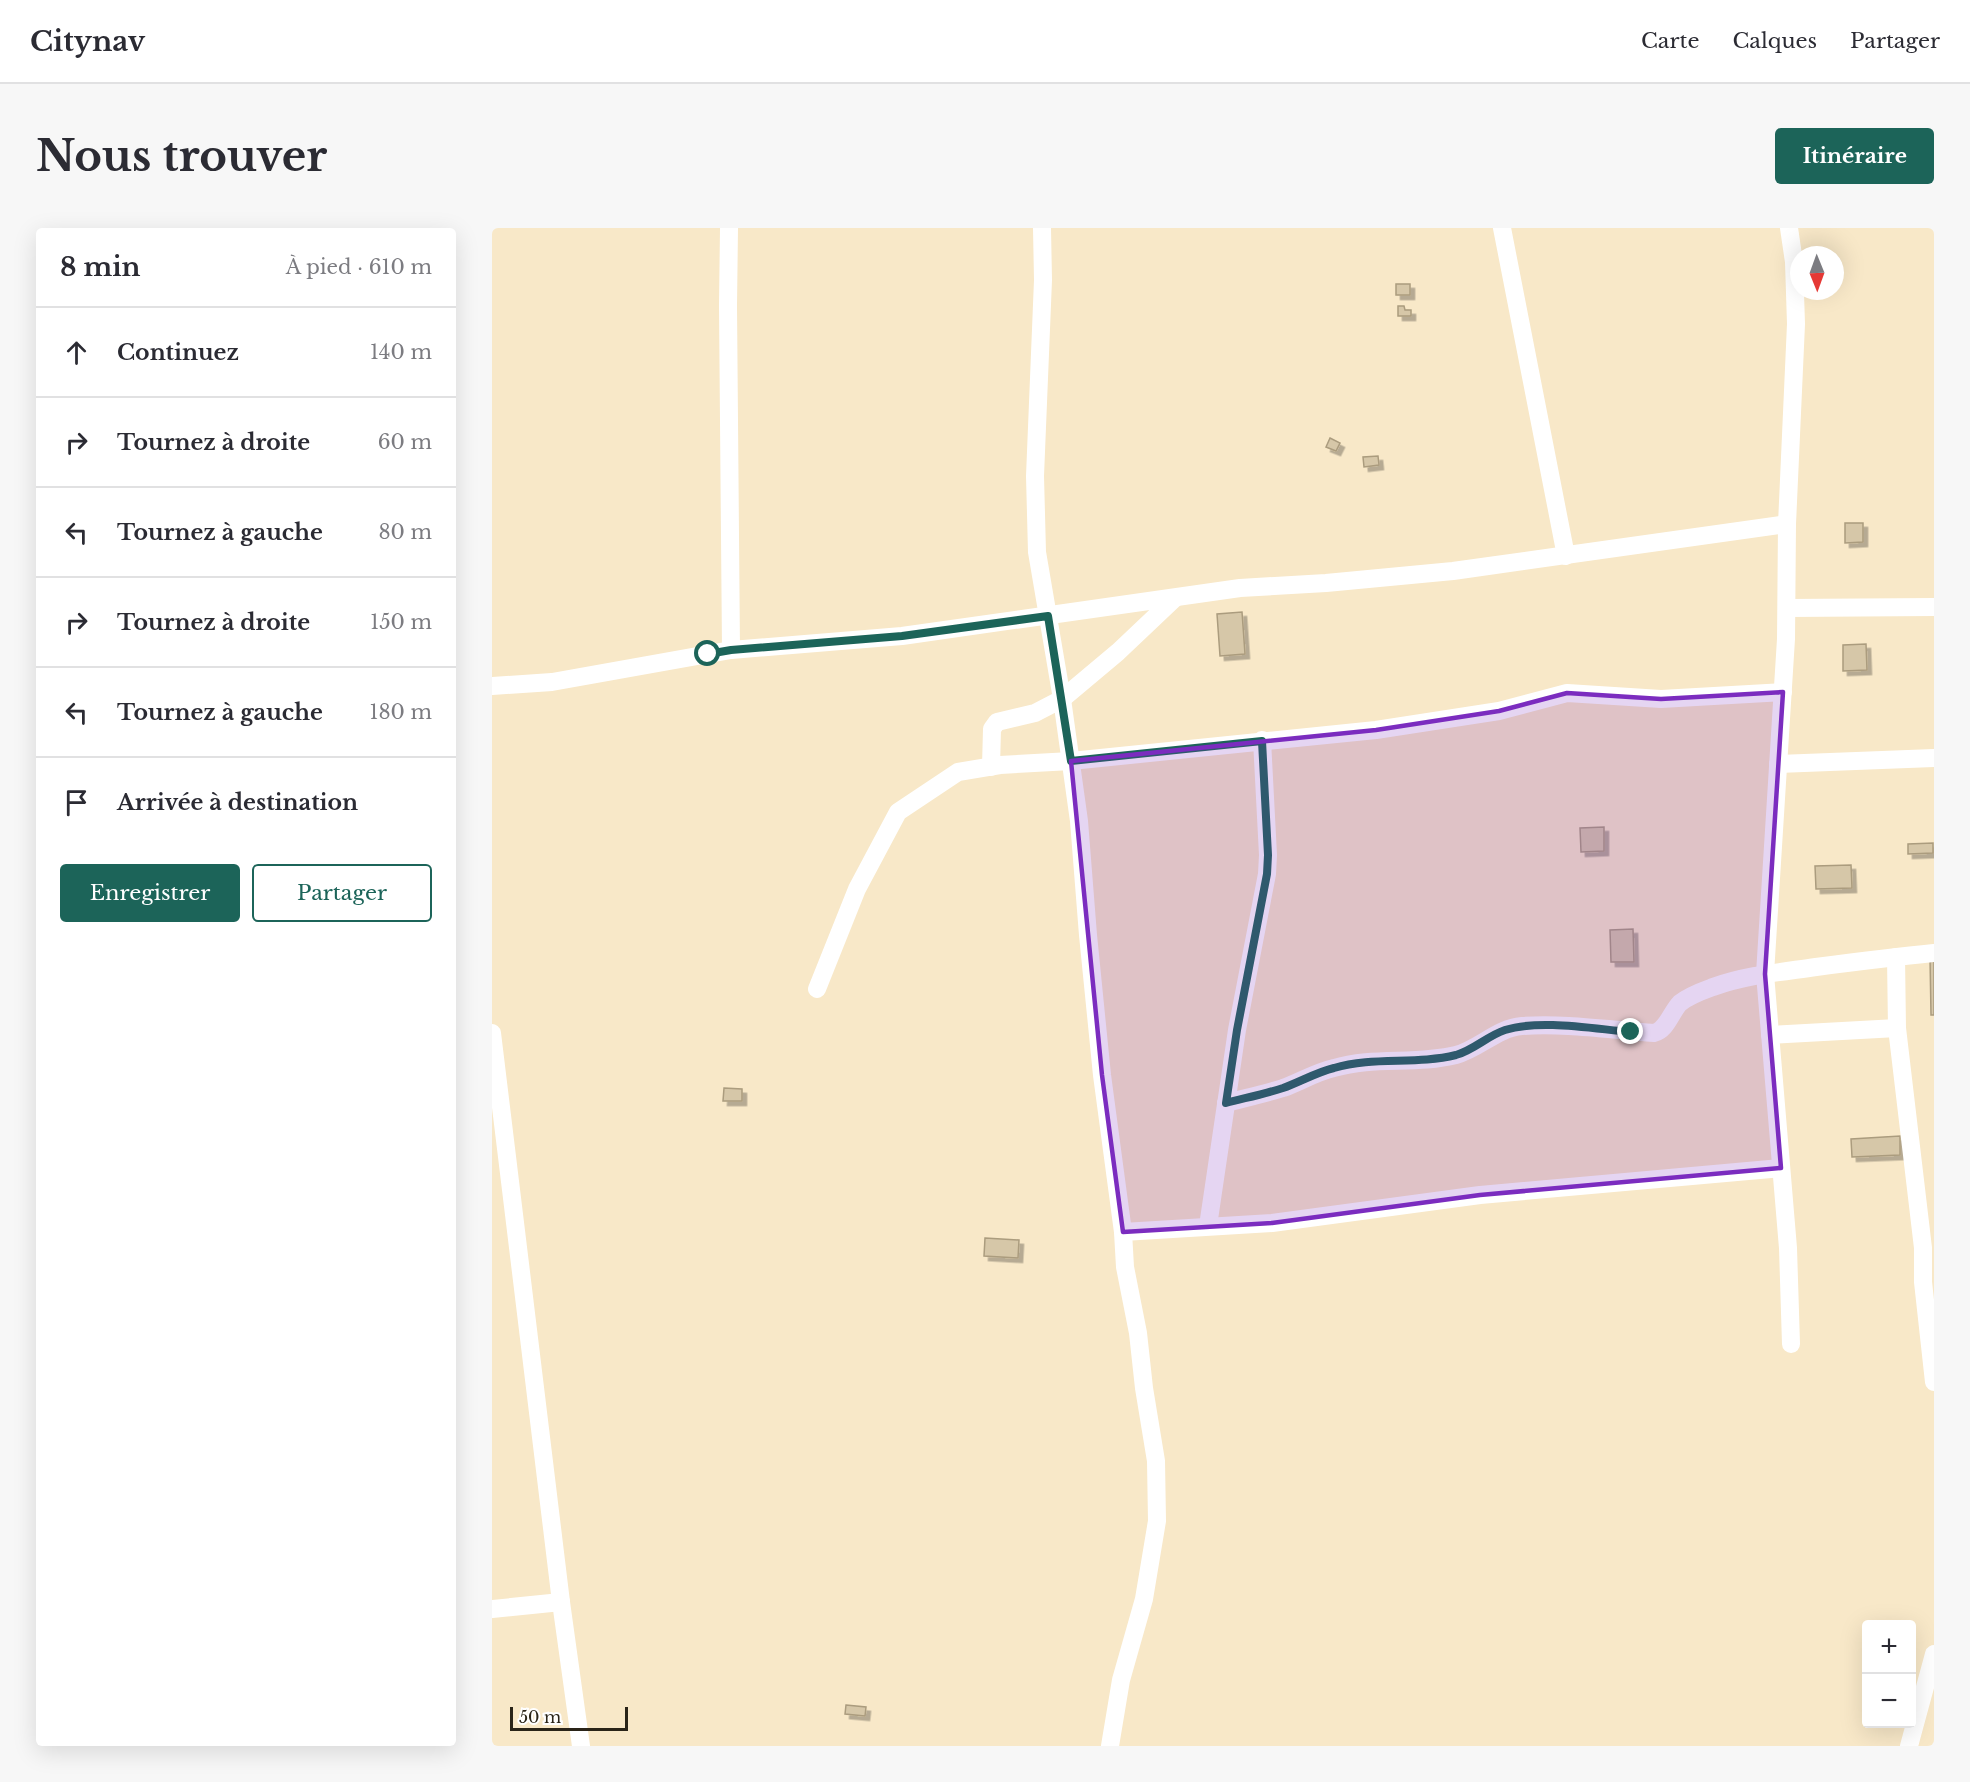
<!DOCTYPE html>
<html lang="fr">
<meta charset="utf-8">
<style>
:root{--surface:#fff;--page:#f7f7f7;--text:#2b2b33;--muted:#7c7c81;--line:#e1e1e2;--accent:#1c6459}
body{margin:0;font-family:"Libre Baskerville",serif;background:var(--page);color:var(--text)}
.controls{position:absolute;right:18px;bottom:18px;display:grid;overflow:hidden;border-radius:6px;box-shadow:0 6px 24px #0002}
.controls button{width:54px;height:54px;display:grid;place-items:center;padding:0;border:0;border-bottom:2px solid var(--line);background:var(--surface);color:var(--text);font:30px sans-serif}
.compass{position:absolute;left:1298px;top:18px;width:54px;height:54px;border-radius:50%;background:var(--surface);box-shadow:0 6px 24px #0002;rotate:179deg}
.scale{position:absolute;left:18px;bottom:15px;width:118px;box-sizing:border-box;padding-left:6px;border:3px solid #2a2418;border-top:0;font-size:16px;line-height:21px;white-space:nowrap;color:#2a2418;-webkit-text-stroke:4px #fff;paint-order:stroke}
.stop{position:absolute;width:18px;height:18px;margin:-14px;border:4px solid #1c6459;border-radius:50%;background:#fff}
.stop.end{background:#1c6459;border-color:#fff;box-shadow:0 2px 6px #0008}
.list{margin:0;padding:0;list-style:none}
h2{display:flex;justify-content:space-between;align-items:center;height:78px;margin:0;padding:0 24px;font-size:26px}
h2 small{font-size:20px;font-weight:400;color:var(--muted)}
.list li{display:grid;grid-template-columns:39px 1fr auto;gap:18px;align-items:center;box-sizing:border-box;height:90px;padding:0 24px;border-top:2px solid var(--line)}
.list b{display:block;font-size:22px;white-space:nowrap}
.list em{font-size:20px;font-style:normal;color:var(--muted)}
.actions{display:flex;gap:12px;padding:18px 24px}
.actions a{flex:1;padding:14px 0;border:2px solid var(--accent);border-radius:6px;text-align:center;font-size:21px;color:var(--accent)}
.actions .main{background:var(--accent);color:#fff}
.icon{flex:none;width:33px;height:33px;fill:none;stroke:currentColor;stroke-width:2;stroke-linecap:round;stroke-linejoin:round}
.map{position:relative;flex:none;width:1442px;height:1518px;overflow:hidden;border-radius:6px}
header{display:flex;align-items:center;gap:36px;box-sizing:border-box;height:84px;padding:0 30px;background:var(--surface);border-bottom:2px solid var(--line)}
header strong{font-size:28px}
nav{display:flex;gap:33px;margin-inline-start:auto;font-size:21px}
.intro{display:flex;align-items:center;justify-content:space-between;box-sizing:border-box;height:144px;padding:0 36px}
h1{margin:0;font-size:42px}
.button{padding:15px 27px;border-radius:6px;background:var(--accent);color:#fff;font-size:21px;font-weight:700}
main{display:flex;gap:36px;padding:0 36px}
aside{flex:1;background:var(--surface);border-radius:6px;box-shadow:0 6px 24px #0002}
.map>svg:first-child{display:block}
</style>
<header>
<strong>Citynav</strong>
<nav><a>Carte</a><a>Calques</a><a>Partager</a></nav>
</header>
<div class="intro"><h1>Nous trouver</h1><a class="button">Itinéraire</a></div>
<main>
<aside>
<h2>8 min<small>À pied · 610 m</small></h2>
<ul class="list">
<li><svg class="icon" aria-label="ahead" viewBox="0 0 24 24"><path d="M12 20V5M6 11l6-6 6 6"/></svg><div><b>Continuez</b></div><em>140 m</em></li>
<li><svg class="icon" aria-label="right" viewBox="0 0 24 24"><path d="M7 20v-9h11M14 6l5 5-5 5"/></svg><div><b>Tournez à droite</b></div><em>60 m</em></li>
<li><svg class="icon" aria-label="left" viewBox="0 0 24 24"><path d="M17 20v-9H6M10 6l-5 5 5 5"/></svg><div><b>Tournez à gauche</b></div><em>80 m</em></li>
<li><svg class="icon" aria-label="right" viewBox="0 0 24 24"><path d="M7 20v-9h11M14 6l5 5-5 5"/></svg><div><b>Tournez à droite</b></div><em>150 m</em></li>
<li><svg class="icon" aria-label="left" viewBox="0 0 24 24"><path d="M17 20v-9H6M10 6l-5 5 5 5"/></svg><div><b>Tournez à gauche</b></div><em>180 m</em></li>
<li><svg class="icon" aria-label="arrive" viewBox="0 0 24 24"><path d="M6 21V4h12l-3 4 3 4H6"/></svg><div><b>Arrivée à destination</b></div></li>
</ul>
<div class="actions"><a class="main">Enregistrer</a><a>Partager</a></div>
</aside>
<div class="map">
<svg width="1442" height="1518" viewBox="0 0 1442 1518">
<defs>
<filter id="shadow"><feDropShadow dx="4.5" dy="4.5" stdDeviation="0" flood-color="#0004"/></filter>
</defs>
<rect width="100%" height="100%" fill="#f8e8c8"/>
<g fill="#d6c7a8" stroke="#ab9c7e" stroke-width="1.5" filter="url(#shadow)">
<rect x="904" y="56" width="14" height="11"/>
<polygon points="906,78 912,78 913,82 919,82 919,88 906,88"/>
<polygon points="838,210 848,215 844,223 834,219"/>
<polygon points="886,228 887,237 872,239 871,229"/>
<polygon points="1353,295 1371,295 1371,314 1353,315"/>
<polygon points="750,384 753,426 728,428 725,386"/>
<polygon points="1374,416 1375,442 1351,443 1351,417"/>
<polygon points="1112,599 1112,623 1089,624 1088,600"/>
<polygon points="1441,615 1441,625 1416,626 1416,616"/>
<polygon points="1359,637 1360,660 1324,661 1323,638"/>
<polygon points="1141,701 1142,734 1119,734 1118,702"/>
<polygon points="1442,729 1442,787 1439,787 1438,730"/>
<polygon points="232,860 250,861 250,873 231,873"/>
<polygon points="1408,908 1408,927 1360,929 1359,911"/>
<polygon points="493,1010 527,1012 526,1030 492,1028"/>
<polygon points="354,1477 374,1479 373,1488 353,1486"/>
</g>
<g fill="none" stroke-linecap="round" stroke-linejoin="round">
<g stroke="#fff" stroke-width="18">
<polyline points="237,0 236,78 239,422"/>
<polyline points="550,0 551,52 543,248 545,324 570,471 587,593 596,707 610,847 631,1004 633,1039 646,1105 652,1160 664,1233 665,1293 652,1371 629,1452 618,1518"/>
<polyline points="1010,0 1074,328"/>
<polyline points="1297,0 1302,34 1304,96 1295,296 1294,411 1273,746 1296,1020 1299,1116"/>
<polyline points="1295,380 1442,379"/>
<polyline points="0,458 60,454 239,422 410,408 748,360 834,355 961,343 1295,296"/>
<polyline points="1286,536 1442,530"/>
<polyline points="499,539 500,501 505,494 543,485 570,471 626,424 683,370"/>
<polyline points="1404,729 1405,800 1431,1020 1431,1054 1442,1154"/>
<polyline points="325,761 365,661 406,584 466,544 508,537 579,533 884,502 1007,483 1075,465 1169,471 1291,464"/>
<polyline points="0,805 69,1374 89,1518"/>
<polyline points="1278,807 1405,800"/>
<path d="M734 875C753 870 772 866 791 860 808 854 824 844 842 840 881 828 924 837 964 827 987 821 1005 800 1030 798 1073 795 1118 802 1162 805 1175 802 1179 784 1188 775 1198 767 1210 763 1221 759 1254 747 1290 744 1324 739 1363 734 1403 729 1442 725"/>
<polyline points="716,998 745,802 775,646 776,627 770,512"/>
<polyline points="631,1004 780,995 988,967 1289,940"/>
<polyline points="0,1381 69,1374"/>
<polyline points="1417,1518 1442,1426"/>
</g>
</g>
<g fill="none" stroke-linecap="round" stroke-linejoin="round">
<path stroke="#1c6459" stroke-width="8" d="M216 426 239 422 410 408 556 388 579 533 770 513 776 627 775 646 745 802 734 875C753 870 772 866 791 860 808 854 825 844 842 840 881 828 924 837 964 827 982 822 995 808 1013 802 1048 791 1102 801 1139 804"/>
</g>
<path fill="#7b2cbf" fill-opacity="0.2" stroke="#7b2cbf" stroke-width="4.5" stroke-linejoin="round" d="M1291 464 1273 746 1289 940 988 967 780 995 631 1004 610 847 579 533 884 502 1007 483 1075 465 1169 471Z"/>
</svg>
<div class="controls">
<button>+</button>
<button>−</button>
</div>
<svg class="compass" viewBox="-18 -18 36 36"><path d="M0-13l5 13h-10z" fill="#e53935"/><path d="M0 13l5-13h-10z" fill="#7c7c81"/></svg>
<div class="scale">50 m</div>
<div class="stop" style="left:216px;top:426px"></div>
<div class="stop end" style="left:1139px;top:804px"></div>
</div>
</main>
